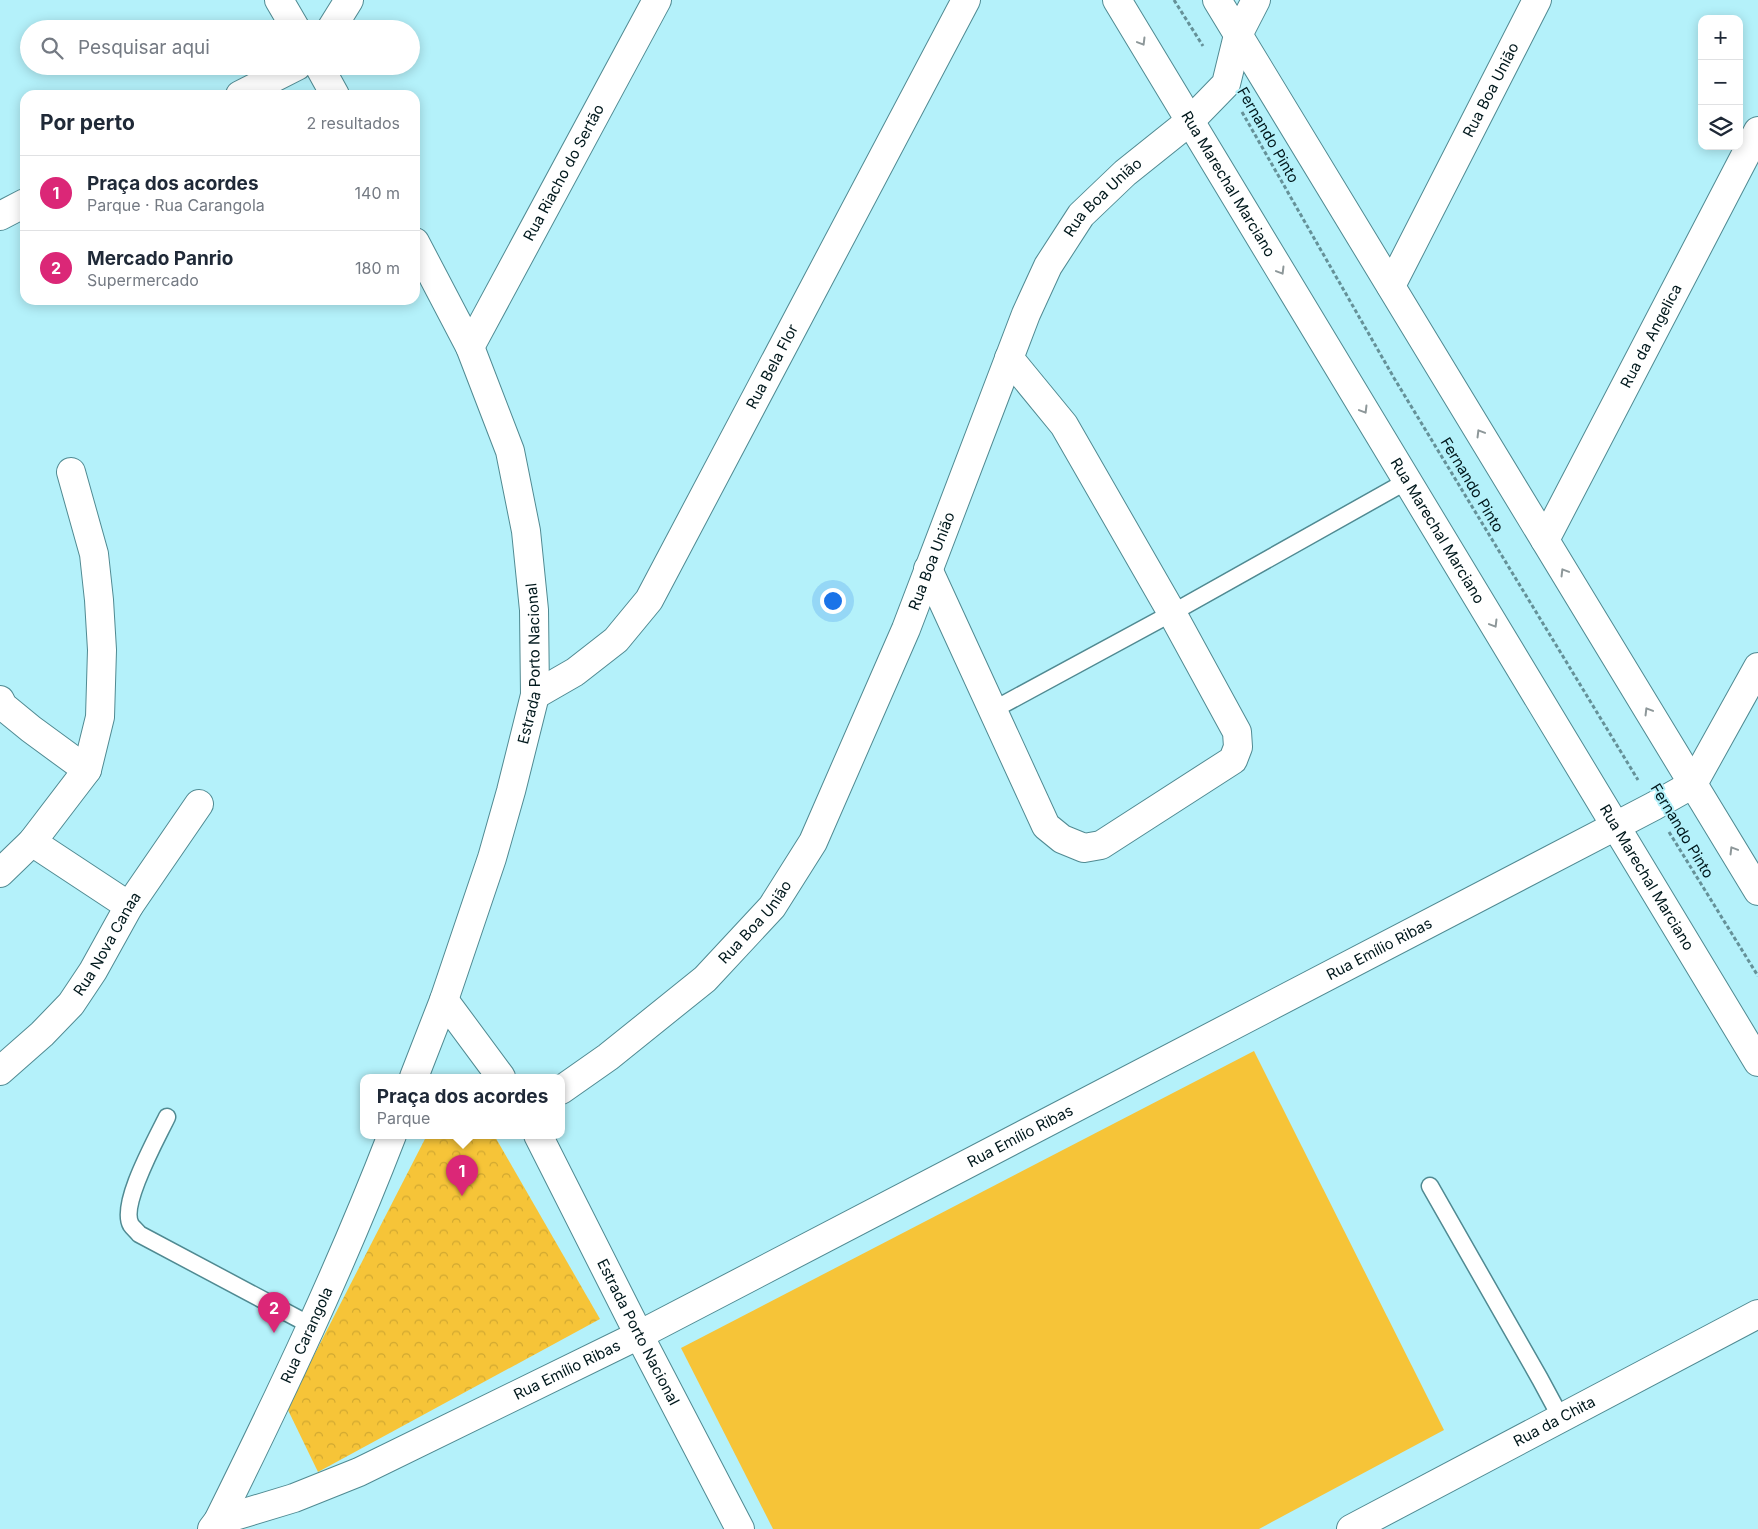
<!DOCTYPE html>
<html lang="pt">
<meta charset="utf-8">
<style>
:root{--surface:#fff;--page:#f2f2f3;--text:#1f2937;--muted:#747a83;--line:#e0e1e3;--accent:#db2777}
body{margin:0;font-family:Inter,sans-serif;background:var(--page);color:var(--text)}
.controls{position:absolute;right:15px;top:15px;display:grid;overflow:hidden;border-radius:10px;box-shadow:0 2px 12px #0003}
.controls button{width:45px;height:45px;display:grid;place-items:center;padding:0;border:0;border-bottom:1px solid var(--line);background:var(--surface);color:var(--text);font:25px sans-serif}
.you{position:absolute;left:832px;top:600px;width:18px;height:18px;margin:-12px;border:4px solid #fff;border-radius:50%;background:#1a73e8;box-shadow:0 0 0 8px #1a73e833}
.badge{display:grid;place-items:center;width:32px;height:32px;border-radius:50%;background:var(--accent);color:#fff;font-size:16px;font-weight:700}
.pin{position:absolute;translate:-50% -41px;filter:drop-shadow(0 1px 2px #0008)}
.pin::after{content:'';position:absolute;top:26px;width:18px;height:15px;background:inherit;clip-path:polygon(0 0,100% 0,50% 100%)}
.popup{position:absolute;left:360px;top:1074px;width:205px;height:65px;box-sizing:border-box;display:grid;place-content:center;border-radius:10px;background:var(--surface);filter:drop-shadow(0 1px 4px #0005);font-size:16px;white-space:nowrap;color:var(--muted)}
.popup b{font-size:19px;color:var(--text)}
.popup::after{content:'';position:absolute;left:50%;top:100%;margin-left:-10px;border:10px solid transparent;border-top-color:var(--surface)}
.list{margin:0;padding:0;list-style:none}
h2{display:flex;justify-content:space-between;align-items:center;height:65px;margin:0;padding:0 20px;font-size:21px}
h2 small{font-size:16px;font-weight:400;color:var(--muted)}
.list li{display:grid;grid-template-columns:32px 1fr auto;gap:15px;align-items:center;box-sizing:border-box;height:75px;padding:0 20px;border-top:1px solid var(--line)}
.list b{display:block;font-size:19px;white-space:nowrap}
.list p{margin:0;font-size:16px;white-space:nowrap;color:var(--muted)}
.list em{font-size:16px;font-style:normal;color:var(--muted)}
.icon{flex:none;width:28px;height:28px;fill:none;stroke:currentColor;stroke-width:2;stroke-linecap:round;stroke-linejoin:round}
.map{position:relative;flex:none;width:1758px;height:1529px;overflow:hidden}
.search{position:absolute;background:var(--surface);box-shadow:0 2px 12px #0003;left:20px;top:20px;width:400px;height:55px;display:flex;align-items:center;gap:12px;box-sizing:border-box;padding:0 18px;border-radius:28px;color:var(--muted);font-size:19px}
.panel{position:absolute;background:var(--surface);box-shadow:0 2px 12px #0003;left:20px;top:90px;width:400px;height:215px;border-radius:15px}
.map>svg:first-child{display:block}
</style>
<div class="map">
<svg width="1758" height="1529" viewBox="0 0 1758 1529">
<defs>
<pattern id="park-crowns" width="20" height="18" patternUnits="userSpaceOnUse" patternTransform="scale(1.25)"><rect width="20" height="18" fill="#f6c438"/><path d="M2 6a3 3 0 1 1 6 0M12 15a3 3 0 1 1 6 0" fill="none" stroke="#d1a831"/></pattern>
</defs>
<rect width="100%" height="100%" fill="#b4f1fa"/>
<polygon fill="url(#park-crowns)" points="427,1135 494,1135 600,1319 318,1472 287,1408"/>
<polygon fill="#f6c438" points="1254,1051 1444,1430 1259,1529 773,1529 681,1348"/>
<g fill="none" stroke-linecap="round" stroke-linejoin="round">
<defs>
<g id="lane">
<polyline points="993,710 1172,613 1407,481"/>
<path d="M167 1117C157 1138 119 1205 131 1225 133 1228 137 1231 139 1234L312 1326"/>
<polyline points="1430,1186 1540,1379 1561,1418"/>
</g>
<g id="street">
<polyline points="331,29 349,0"/>
<polyline points="240,95 297,66"/>
<polyline points="0,216 25,203"/>
<path id="s1" d="M1391 286 1537 0"/>
<path id="s2" d="M470 347 657 0"/>
<path id="s3" d="M1545 540 1758 131"/>
<polyline points="928,569 1046,826 1062,839 1084,848 1101,845 1233,760 1238,747 1237,732 1172,613 1064,425 1009,358"/>
<path id="s4" d="M535 695 575 672 616 640 649 600 966 0"/>
<polyline points="0,700 3,706 31,729 87,770"/>
<polyline points="32,842 129,906"/>
<polyline points="0,873 32,842 87,770 100,717 102,650 99,600 94,554 71,472"/>
<polyline points="444,1000 501,1077"/>
<path id="s5" d="M0 1071 42 1034 71 1004 93 971 129 906 199 804"/>
<path id="s6" d="M561 1090 608 1057 705 979 772 907 813 842 906 629 1026 314 1048 266 1081 215 1125 173 1190 121 1226 84 1238 35 1256 0"/>
<path id="s7" d="M538 1135 639 1335 740 1529"/>
<path id="s8" d="M218 1521 294 1498 359 1472 639 1335 1654 806 1693 784 1758 667"/>
</g>
<g id="secondary">
<polyline points="279,0 296,29"/>
<path id="s9" d="M1117 0 1758 1062"/>
<polyline points="1217,0 1758,891"/>
<polyline points="319,66 335,95"/>
<path id="s10" d="M414 1077 444 1000 492 858 511 791 535 695 534 610 526 531 510 451 470 347 415 242"/>
<path id="s11" d="M212 1529 218 1521C281 1394 341 1267 392 1135"/>
<path id="s12" d="M1351 1529 1758 1314"/>
</g>
</defs>
<use href="#lane" stroke="#508a92" stroke-width="19"/>
<use href="#street" stroke="#508a92" stroke-width="30"/>
<use href="#secondary" stroke="#508a92" stroke-width="30"/>
<g stroke="#659198" stroke-width="3" stroke-dasharray="4 2.5" stroke-linecap="butt">
<polyline points="1174,0 1203,46"/>
<polyline points="1242,112 1394,378 1638,780"/>
<polyline points="1669,832 1758,976"/>
</g>
<use href="#lane" stroke="#fff" stroke-width="16"/>
<use href="#street" stroke="#fff" stroke-width="28"/>
<use href="#secondary" stroke="#fff" stroke-width="28"/>
</g>
<defs><path id="oneway-chevron" d="M-2-3.5L2.5 0L-2 3.5" fill="none" stroke-width="1.6" stroke-linecap="round" stroke-linejoin="round" transform="scale(1.25)"/></defs>
<g stroke="#8d9799">
<use href="#oneway-chevron" transform="translate(1142 42) rotate(59)"/>
<use href="#oneway-chevron" transform="translate(1281 271) rotate(59)"/>
<use href="#oneway-chevron" transform="translate(1364 410) rotate(59)"/>
<use href="#oneway-chevron" transform="translate(1480 433) rotate(-121)"/>
<use href="#oneway-chevron" transform="translate(1564 572) rotate(-121)"/>
<use href="#oneway-chevron" transform="translate(1494 624) rotate(59)"/>
<use href="#oneway-chevron" transform="translate(1648 711) rotate(-121)"/>
<use href="#oneway-chevron" transform="translate(1733 850) rotate(-121)"/>
</g>
<g text-anchor="middle" stroke-width="4" stroke-linejoin="round" paint-order="stroke">
<g font-size="15" fill="#01181c" stroke="#b4f1fa">
<text dy="5" stroke="none"><textPath href="#s1" startOffset="220">Rua Boa União</textPath></text>
<text transform="translate(1268 135) rotate(60)" y="5">Fernando Pinto</text>
<text dy="5" stroke="none"><textPath href="#s2" startOffset="198">Rua Riacho do Sertão</textPath></text>
<text dy="5" stroke="none"><textPath href="#s9" startOffset="215">Rua Marechal Marciano</textPath></text>
<text dy="5" stroke="none"><textPath href="#s6" startOffset="1068">Rua Boa União</textPath></text>
<text dy="5" stroke="none"><textPath href="#s3" startOffset="230">Rua da Angelica</textPath></text>
<text dy="5" stroke="none"><textPath href="#s4" startOffset="414">Rua Bela Flor</textPath></text>
<text transform="translate(1472 485) rotate(59)" y="5">Fernando Pinto</text>
<text dy="5" stroke="none"><textPath href="#s9" startOffset="620">Rua Marechal Marciano</textPath></text>
<text dy="5" stroke="none"><textPath href="#s6" startOffset="662">Rua Boa União</textPath></text>
<text dy="5" stroke="none"><textPath href="#s10" startOffset="432">Estrada Porto Nacional</textPath></text>
<text transform="translate(1682 831) rotate(59)" y="5">Fernando Pinto</text>
<text dy="5" stroke="none"><textPath href="#s9" startOffset="1025">Rua Marechal Marciano</textPath></text>
<text dy="5" stroke="none"><textPath href="#s6" startOffset="258">Rua Boa União</textPath></text>
<text dy="5" stroke="none"><textPath href="#s5" startOffset="168">Rua Nova Canaa</textPath></text>
<text dy="5" stroke="none"><textPath href="#s8" startOffset="1296">Rua Emílio Ribas</textPath></text>
<text dy="5" stroke="none"><textPath href="#s8" startOffset="891">Rua Emílio Ribas</textPath></text>
<text dy="5" stroke="none"><textPath href="#s7" startOffset="221">Estrada Porto Nacional</textPath></text>
<text dy="5" stroke="none"><textPath href="#s11" startOffset="216">Rua Carangola</textPath></text>
<text dy="5" stroke="none"><textPath href="#s8" startOffset="381">Rua Emílio Ribas</textPath></text>
<text dy="5" stroke="none"><textPath href="#s12" startOffset="230">Rua da Chita</textPath></text>
</g>
</g>
</svg>
<div class="controls">
<button>+</button>
<button>−</button>
<button><svg class="icon" aria-label="layers" viewBox="0 0 24 24"><path d="M12 4l9 5-9 5-9-5zM3 14l9 5 9-5"/></svg></button>
</div>
<div class="you"></div>
<div class="pin badge" style="left:462px;top:1196px">1</div>
<div class="popup"><b>Praça dos acordes</b>Parque</div>
<div class="pin badge" style="left:274px;top:1333px">2</div>
<div class="search"><svg class="icon" aria-label="search" viewBox="0 0 24 24"><circle cx="10" cy="10" r="6"/><path d="M15 15l6 6"/></svg>Pesquisar aqui</div>
<section class="panel">
<h2>Por perto<small>2 resultados</small></h2>
<ul class="list">
<li><span class="badge">1</span><div><b>Praça dos acordes</b><p>Parque · Rua Carangola</p></div><em>140 m</em></li>
<li><span class="badge">2</span><div><b>Mercado Panrio</b><p>Supermercado</p></div><em>180 m</em></li>
</ul>
</section>
</div>
